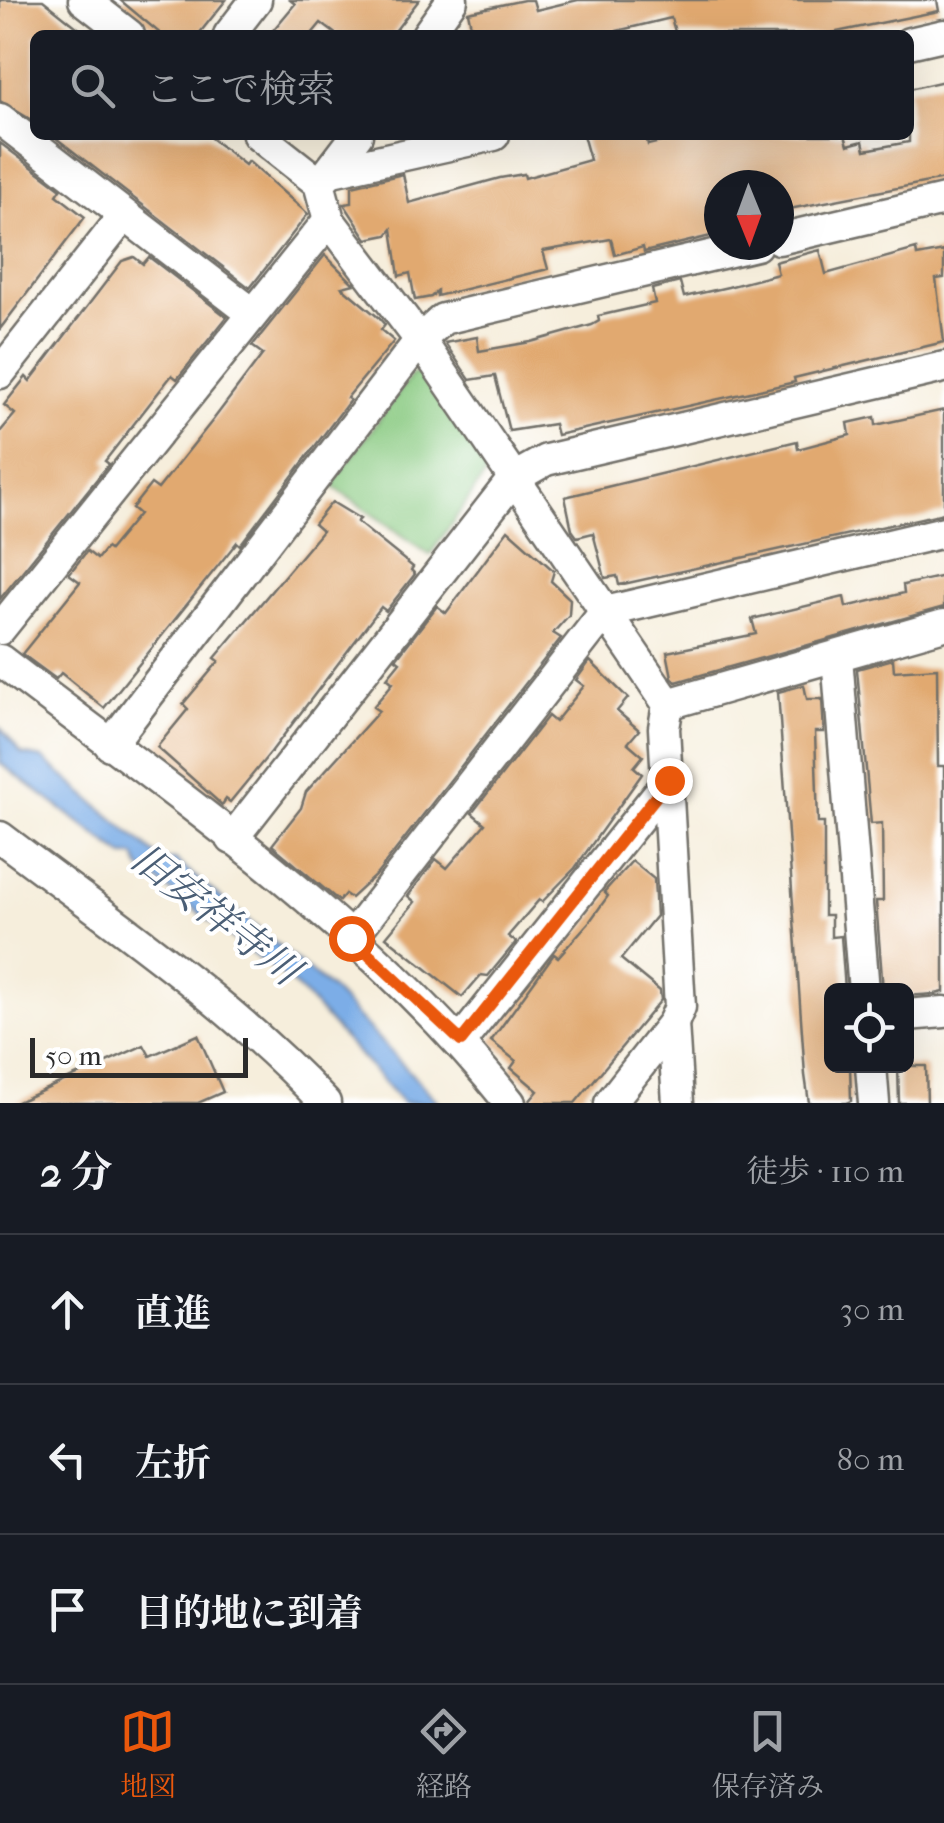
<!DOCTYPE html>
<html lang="ja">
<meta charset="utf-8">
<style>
:root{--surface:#171b24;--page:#242831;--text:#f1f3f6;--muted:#9ea1a6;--line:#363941;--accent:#ea580c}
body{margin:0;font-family:"IM FELL French Canon","Noto Serif JP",serif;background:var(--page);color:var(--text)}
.controls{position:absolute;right:30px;bottom:30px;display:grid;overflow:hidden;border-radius:15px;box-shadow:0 10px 40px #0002}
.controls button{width:90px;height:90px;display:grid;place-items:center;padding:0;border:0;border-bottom:2px solid var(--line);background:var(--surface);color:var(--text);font:50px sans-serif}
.compass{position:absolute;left:704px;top:170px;width:90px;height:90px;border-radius:50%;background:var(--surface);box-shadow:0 10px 40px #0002;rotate:179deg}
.scale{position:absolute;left:30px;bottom:25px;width:218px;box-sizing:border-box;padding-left:10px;border:5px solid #2b2b2b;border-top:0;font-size:28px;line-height:35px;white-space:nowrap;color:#2b2b2b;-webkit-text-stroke:8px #fff;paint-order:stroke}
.stop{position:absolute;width:30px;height:30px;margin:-22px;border:8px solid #ea580c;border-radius:50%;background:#fff}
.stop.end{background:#ea580c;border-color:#fff;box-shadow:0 2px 10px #0008}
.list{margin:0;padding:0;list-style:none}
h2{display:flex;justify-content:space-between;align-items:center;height:130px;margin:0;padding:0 40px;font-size:42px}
h2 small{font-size:32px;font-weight:400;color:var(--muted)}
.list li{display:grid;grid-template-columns:65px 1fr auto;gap:30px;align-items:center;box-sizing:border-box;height:150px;padding:0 40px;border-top:2px solid var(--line)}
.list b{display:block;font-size:38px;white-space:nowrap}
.list em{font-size:32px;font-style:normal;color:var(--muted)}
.icon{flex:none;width:55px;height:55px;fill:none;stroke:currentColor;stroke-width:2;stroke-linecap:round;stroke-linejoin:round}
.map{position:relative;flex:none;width:944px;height:1103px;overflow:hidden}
.search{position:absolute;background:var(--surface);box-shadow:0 10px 40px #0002;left:30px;right:30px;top:30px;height:110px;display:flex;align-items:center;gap:25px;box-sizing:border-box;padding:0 35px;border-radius:15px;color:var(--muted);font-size:38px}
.sheet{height:580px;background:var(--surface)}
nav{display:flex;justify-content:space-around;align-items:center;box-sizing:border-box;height:140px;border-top:2px solid var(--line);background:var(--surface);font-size:28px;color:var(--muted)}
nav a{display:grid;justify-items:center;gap:5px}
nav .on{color:var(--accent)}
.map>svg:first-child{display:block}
</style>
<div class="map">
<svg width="944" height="1103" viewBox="0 0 944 1103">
<rect width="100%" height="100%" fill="#fff"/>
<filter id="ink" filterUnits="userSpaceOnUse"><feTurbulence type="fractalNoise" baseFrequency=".01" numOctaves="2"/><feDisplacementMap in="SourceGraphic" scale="20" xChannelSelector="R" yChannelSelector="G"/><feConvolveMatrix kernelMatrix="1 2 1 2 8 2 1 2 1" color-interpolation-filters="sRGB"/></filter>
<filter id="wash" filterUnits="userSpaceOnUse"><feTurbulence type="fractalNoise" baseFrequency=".0048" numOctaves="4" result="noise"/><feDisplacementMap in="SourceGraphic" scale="40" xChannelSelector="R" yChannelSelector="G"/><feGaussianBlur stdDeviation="2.25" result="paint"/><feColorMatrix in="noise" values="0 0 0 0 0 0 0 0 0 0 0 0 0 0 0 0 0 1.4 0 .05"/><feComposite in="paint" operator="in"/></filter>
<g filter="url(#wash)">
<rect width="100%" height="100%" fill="#f6eedc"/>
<polygon fill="#8bcb83" stroke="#5b7b57" stroke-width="2.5" points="427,373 490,468 430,555 331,485 412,374"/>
<polygon fill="#7cade7" stroke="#546c89" stroke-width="2.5" points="0,727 22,754 42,758 162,860 175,860 332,990 439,1103 403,1103 297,987 140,868 135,856 124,856 0,763"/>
<g id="blocks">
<g fill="#e1a970">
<polygon points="0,0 43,0 87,35 35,35 35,122 0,101"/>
<polygon points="120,0 226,0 198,35 162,35"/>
<polygon points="290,0 419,0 392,35 337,35 321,23 311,35 269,35 295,4"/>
<polygon points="524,0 533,0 536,10 578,0 937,0 939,11 822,35 676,35 671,18 617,31 618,35 473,35 468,12"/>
<polygon points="944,81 944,179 779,211 779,185 719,185 719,234 644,252 643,247 615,255 611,239 543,251 548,269 437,296 437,291 431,297 415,300 410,273 399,276 392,229 387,235 367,239 344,204 352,203 352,186 403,174 409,203 500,178 524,174 525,178 590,160 583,135 646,135 648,145 689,135 845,135 848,145 863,141 865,150 909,142 909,89"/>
<polygon points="52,135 207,135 245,165 248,161 308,214 250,288"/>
<polygon points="0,143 61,189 57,195 85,217 0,329"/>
<polygon points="916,249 917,256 944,251 944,278 936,279 944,342 794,378 795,382 557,435 554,424 509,431 495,376 470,380 445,343 477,337 479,351 531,342 592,325 599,321 598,316 655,303 652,289 680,282 684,297 728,287 778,274 775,262 820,250 826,274"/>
<polygon points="325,255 354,284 342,287 379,318 385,325 381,330 394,341 347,398 350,400 240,545 237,542 104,708 61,673 56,679 22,654 80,582 69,574 87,551 97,559 106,548 109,550 139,514 132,508 151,484 158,489 213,420 263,354 252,346"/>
<polygon points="134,257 143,264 149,257 227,317 177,379 172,375 105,461 109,464 0,599 0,432 15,414 4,405 26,377 30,381 122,261"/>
<polygon points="944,410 944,513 619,585 617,576 605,578 593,533 577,537 572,530 565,497 797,441 798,449 850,435 848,423 875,417 876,425"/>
<polygon points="332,502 360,519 357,522 413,567 411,570 415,574 386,611 381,607 271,752 230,802 226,799 222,805 157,747 188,709 183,704 219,661 215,658 322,531 314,524"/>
<polygon points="508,530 554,571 551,581 570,599 569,615 553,633 561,638 377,874 351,898 345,894 339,901 272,845 301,808 306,792 379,711 373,707 393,683 387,678 400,662 396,659 437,606 446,613"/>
<polygon points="944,576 944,607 676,682 672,677 667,652 756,634 752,619 844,597 846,607 904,593 903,585"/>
<polygon points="893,659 894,671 937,668 938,766 944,766 944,992 935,994 906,996 906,990 883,990 876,901 883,901 882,823 871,824 857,669"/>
<polygon points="590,661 628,698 617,711 639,730 628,743 643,756 634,767 642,774 575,868 542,902 539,900 508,936 516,942 488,976 481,975 462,997 386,937 415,902 408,896 436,859 447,868 485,824 472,813 548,716 555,722 584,686 576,680"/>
<polygon points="804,685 807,699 822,699 824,732 815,732 818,823 824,823 824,915 831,915 831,937 841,936 845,990 832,990 832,1066 850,1066 851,1101 846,1103 809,1103 805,1075 778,692"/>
<polygon points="632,861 654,879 656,916 621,959 660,991 661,1000 575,1103 528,1103 538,1091 511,1068 516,1061 491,1041 554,954 558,957 590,921 608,896 604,892"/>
<polygon points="198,1035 223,1092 198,1103 15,1103 144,1045 150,1056"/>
<polygon points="898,1066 926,1066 927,1103 899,1103"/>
</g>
</g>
</g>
<g filter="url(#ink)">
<use href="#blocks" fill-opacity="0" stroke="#726f69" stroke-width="2.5"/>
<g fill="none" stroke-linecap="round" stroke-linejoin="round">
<defs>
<g id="street">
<polyline points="84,0 129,35"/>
<polyline points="229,35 256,0"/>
<polyline points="427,35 452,0"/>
<polyline points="909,43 944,35"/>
<polyline points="0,119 252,313"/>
<polyline points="258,135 319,183 329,220 420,340 668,704 664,728 680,1007 673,1023 610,1103"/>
<polyline points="332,171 494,135"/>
<polyline points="325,177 357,135"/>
<polyline points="779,239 944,200"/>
<polyline points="0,373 123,217"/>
<polyline points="0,629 329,220"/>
<polyline points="837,657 864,991"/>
<path d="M0 660C177 796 370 927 510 1103"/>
<polyline points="668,704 944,625"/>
<polyline points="110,745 420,340 443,319 756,245"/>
<path d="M0 837C111 921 229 1001 325 1103"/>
<polyline points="232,839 514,478 546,460 944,367"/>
<polyline points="351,938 605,612 944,532"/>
<polyline points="906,1015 944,1012"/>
<polyline points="673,1023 678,1103"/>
<polyline points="461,1041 669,780"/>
<polyline points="871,1066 874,1103"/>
</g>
</defs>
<use href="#street" stroke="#726f69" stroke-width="35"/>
<use href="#street" stroke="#fff" stroke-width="30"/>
</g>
</g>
<g fill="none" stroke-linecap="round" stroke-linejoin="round" filter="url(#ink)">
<polyline stroke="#ea580c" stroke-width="12" points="351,938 461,1041 669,780"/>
</g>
<g text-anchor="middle" stroke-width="8" stroke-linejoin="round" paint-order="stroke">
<g font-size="40" font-style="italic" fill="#4b5f76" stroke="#fff">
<text transform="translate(216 914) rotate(38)" y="14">旧安祥寺川</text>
</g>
</g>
</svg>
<div class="controls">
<button><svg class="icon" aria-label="locate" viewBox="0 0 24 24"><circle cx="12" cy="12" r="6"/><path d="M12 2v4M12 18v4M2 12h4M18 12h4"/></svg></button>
</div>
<svg class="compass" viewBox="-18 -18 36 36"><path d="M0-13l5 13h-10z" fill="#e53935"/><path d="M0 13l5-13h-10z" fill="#9ea1a6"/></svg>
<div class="scale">50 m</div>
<div class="stop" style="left:351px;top:938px"></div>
<div class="stop end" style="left:669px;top:780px"></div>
<div class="search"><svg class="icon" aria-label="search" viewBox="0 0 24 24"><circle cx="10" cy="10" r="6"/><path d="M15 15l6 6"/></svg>ここで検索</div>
</div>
<section class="sheet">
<h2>2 分<small>徒歩 · 110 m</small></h2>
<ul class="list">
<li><svg class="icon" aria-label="ahead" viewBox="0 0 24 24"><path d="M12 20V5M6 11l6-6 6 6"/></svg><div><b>直進</b></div><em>30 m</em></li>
<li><svg class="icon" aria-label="left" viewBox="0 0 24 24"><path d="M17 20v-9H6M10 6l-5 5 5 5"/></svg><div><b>左折</b></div><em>80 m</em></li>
<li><svg class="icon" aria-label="arrive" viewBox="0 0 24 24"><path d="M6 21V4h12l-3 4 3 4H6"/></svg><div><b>目的地に到着</b></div></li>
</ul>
</section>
<nav>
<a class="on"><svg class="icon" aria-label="map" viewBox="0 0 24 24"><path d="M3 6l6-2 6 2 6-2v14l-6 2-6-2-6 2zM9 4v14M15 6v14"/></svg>地図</a>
<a><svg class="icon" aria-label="directions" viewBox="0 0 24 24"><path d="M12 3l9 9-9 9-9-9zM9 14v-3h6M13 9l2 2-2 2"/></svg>経路</a>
<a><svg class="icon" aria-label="saved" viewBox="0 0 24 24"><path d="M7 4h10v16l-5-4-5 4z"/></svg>保存済み</a>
</nav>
